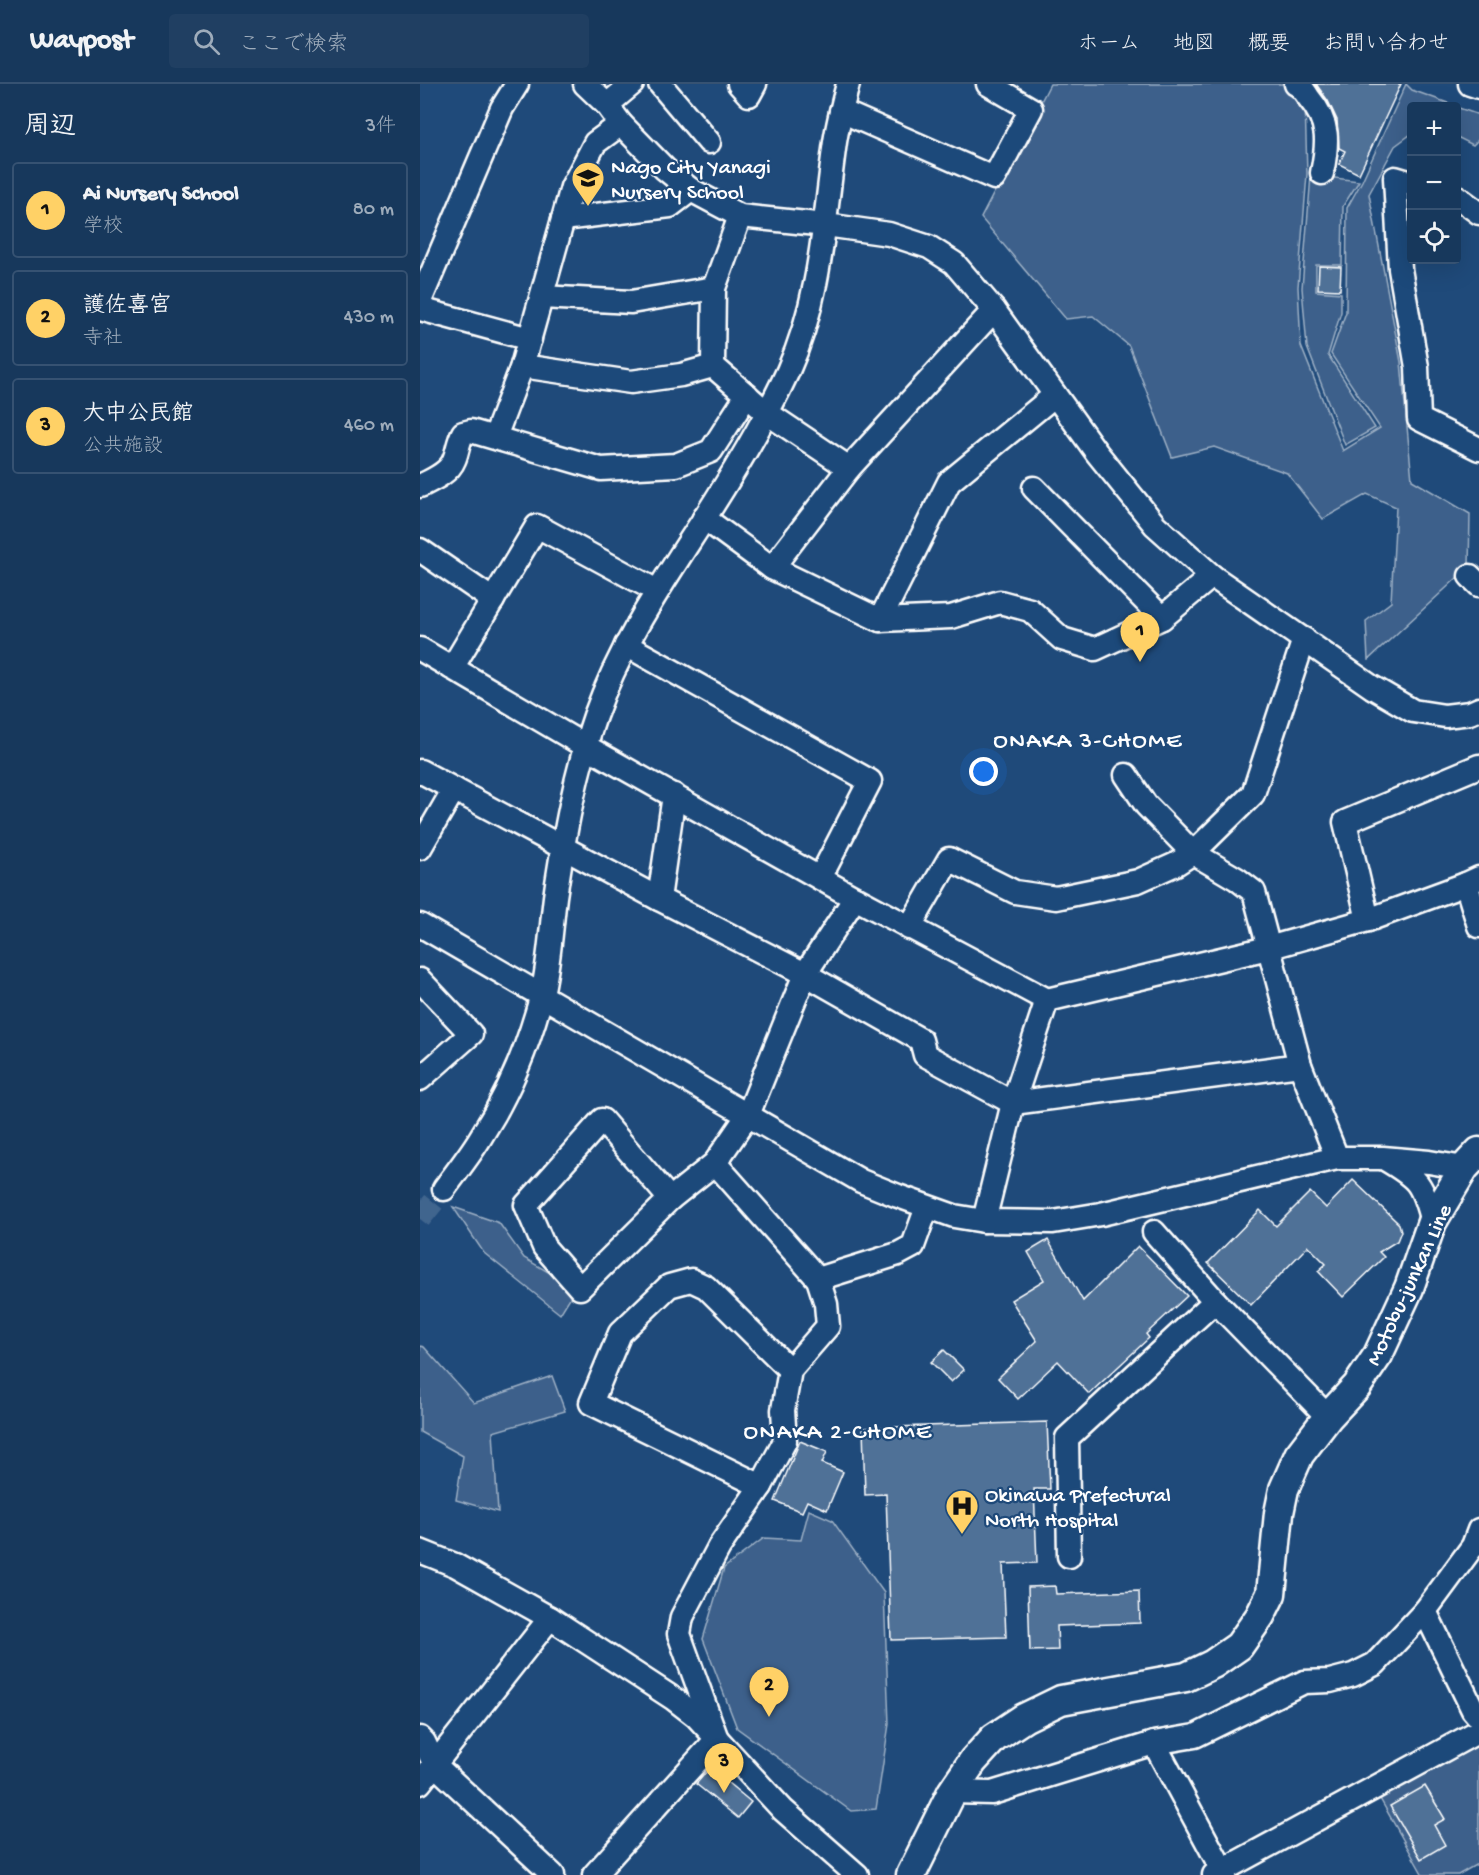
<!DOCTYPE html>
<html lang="ja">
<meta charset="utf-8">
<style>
:root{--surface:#17385c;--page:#203f62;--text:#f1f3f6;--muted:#9eacbb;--line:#365272;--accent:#ffd166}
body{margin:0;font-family:"Gochi Hand","Klee One",sans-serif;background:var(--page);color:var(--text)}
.controls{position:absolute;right:18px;top:18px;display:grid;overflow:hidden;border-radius:6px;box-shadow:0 6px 24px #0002}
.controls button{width:54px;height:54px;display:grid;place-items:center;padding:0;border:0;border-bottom:2px solid var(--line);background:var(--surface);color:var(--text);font:30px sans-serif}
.you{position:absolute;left:564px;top:688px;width:21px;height:21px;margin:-15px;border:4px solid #fff;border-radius:50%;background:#1a73e8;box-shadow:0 0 0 9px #1a73e833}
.badge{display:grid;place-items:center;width:39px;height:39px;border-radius:50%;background:var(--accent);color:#111;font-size:20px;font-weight:700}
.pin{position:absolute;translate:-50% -50px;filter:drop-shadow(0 2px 3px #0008)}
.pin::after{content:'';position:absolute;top:32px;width:21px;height:18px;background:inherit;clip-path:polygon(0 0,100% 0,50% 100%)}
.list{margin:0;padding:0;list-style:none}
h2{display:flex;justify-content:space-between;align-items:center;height:78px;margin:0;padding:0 24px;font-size:26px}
h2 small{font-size:20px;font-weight:400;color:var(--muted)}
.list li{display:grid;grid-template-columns:39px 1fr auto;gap:18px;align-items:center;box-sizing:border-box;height:96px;margin:0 12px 12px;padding:0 12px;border:2px solid var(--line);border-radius:6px}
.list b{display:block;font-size:22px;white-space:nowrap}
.list p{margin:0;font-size:20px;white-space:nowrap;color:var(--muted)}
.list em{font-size:20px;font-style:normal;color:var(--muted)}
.icon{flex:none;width:33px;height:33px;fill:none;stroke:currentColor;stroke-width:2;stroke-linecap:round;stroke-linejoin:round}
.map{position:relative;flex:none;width:1059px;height:1791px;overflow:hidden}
header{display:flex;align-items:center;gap:36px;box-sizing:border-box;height:84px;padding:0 30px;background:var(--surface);border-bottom:2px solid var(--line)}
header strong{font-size:28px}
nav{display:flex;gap:33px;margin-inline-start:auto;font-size:21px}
.search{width:420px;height:54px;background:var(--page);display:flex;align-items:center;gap:15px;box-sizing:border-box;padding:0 21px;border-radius:6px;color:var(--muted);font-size:22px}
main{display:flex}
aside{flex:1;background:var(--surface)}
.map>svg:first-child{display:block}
</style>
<header>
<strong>Waypost</strong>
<div class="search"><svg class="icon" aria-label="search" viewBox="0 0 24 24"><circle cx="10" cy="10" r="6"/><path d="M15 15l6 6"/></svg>ここで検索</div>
<nav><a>ホーム</a><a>地図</a><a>概要</a><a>お問い合わせ</a></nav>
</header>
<main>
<aside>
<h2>周辺<small>3件</small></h2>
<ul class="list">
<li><span class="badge">1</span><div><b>Ai Nursery School</b><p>学校</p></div><em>80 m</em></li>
<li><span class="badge">2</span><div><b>護佐喜宮</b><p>寺社</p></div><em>430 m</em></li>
<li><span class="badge">3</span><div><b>大中公民館</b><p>公共施設</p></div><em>460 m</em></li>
</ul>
</aside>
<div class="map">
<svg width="1059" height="1791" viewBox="0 0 1059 1791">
<rect width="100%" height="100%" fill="#1f4a7a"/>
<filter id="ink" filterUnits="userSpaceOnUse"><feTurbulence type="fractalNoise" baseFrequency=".0167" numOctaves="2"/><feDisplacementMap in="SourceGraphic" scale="12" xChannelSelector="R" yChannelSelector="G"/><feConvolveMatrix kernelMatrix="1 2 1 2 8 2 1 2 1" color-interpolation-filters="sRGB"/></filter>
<g filter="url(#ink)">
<g fill="#3c618b" stroke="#9eb0c5" stroke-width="1.5">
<polygon points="630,0 867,0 885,18 887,90 878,203 881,262 923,367 960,344 911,270 926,228 927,124 942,97 986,0 992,6 1036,22 992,22 991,50 975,62 949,110 981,278 992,396 1050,430 1049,483 948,576 946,537 971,518 976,423 947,410 903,435 867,389 794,363 752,373 709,262 673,232 646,235 561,134"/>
<polygon points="1036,23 1059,31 1059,55 1053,61 1037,53"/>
<polygon points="891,91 939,97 923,122 922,181 896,181 896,207 921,209 921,228 908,271 955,344 925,361 887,263 882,204"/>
<polygon points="33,1123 79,1139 104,1174 156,1204 140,1230 64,1169"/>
<polygon points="0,1262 4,1263 54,1319 132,1292 145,1327 73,1348 78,1428 36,1416 43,1372 0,1348"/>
<polygon points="389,1426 412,1436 464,1509 469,1640 456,1725 431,1727 317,1644 283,1555 304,1484 344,1454 381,1456"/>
<polygon points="1055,1657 1059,1664 1059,1779 1038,1791 1003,1791 958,1711"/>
</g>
<g fill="#507197" stroke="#fff" stroke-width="1.5">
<polygon points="896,0 981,0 939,90 919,80 925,67 919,64 917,36 908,17"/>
<polygon points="899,182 921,183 920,206 898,205"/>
<polygon points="933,1096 979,1140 981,1147 977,1157 959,1168 964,1173 923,1213 898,1187 906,1180 888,1162 831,1221 788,1179 840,1126 856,1142 890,1108 906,1124"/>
<polygon points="628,1156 663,1217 718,1162 767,1212 726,1250 729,1254 669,1310 638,1277 598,1315 578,1294 617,1257 591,1216 624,1196 608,1168"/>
<polygon points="524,1266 544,1286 531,1298 511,1278"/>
<polygon points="627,1338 630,1405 614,1405 617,1479 583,1480 586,1553 471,1556 466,1410 445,1411 443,1344"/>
<polygon points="380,1357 407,1368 402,1379 423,1388 407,1426 387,1417 382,1428 355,1417"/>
<polygon points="635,1502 636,1510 719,1507 720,1539 637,1542 638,1566 610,1567 608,1503"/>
<polygon points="290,1684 331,1718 318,1734 276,1700"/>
<polygon points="1005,1702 1025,1735 1014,1741 1025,1761 1001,1775 970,1722"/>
</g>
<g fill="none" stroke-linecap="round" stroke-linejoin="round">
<polyline stroke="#41658e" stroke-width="22" stroke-dasharray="22 11" stroke-linecap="butt" points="0,1135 24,1105"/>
<defs>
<g id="minor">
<polyline points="165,0 187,21 201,40 245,85 271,106 320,132 406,141 469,150 509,163 534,179 574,226 677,369 735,441 792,492 952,603 993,627 1025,632 1050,629 1059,625"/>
<polyline points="240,0 289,58"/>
<polyline points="319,0 329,11 335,0"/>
<path d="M876 0C882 3 885 8 889 14 910 39 908 59 902 89"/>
<polyline points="1050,0 1059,3"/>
<polyline points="187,21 212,0"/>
<polyline points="421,27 574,94 611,25 568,0"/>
<polyline points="992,99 975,94 980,185 997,283 999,335 1059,365"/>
<polyline points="1036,112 1059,129"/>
<polyline points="143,135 250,122 271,106"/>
<polyline points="122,213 211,218 294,204"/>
<polyline points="0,217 82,24 97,0"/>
<polyline points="0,225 110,255"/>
<polyline points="102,282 211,298 261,291 293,282"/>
<polyline points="293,282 347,329 429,384"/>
<polyline points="293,282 294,204 320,132"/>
<polyline points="75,353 102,282 152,103 175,59 201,40"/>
<path d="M0 402C12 396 29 389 34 376 38 367 38 358 43 349L51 347 181 385 256 381 291 367 327 311"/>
<polyline points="614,404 742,534"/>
<polyline points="284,434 352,484 460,536 531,533 580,518 610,526 642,555 675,565 742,534 792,492"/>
<polyline points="0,466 73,516"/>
<polyline points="352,484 429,384 574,226"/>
<polyline points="1050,492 1059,501"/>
<polyline points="460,536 529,398 635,311"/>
<polyline points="206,561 450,697 400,794"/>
<polyline points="0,565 165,662 435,814 627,916 848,864 948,836 1046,800 1059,794"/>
<polyline points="32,584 117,442 237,507"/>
<polyline points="0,687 239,815"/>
<polyline points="706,691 726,721 773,769 817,795 834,808 880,981 917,1074"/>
<polyline points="254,711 239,815 385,890 501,956 505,971 593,1019 880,981"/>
<polyline points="0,764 34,705"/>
<polyline points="1046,800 1059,842"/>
<polyline points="948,836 925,738 1059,682"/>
<polyline points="0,841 441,1097 478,1112 534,1132 564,1137 633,1138 681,1130 917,1074 963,1074 1009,1078 1044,1084"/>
<polyline points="489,844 529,775 595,808 636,814 718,797 756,780 773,769 833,710 884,555"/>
<polyline points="0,896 51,950 0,995"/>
<polygon points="182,1036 250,1115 160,1204 124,1163 106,1121"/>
<path d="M965 1075C999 1095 1002 1099 1012 1138"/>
<polyline points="295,1079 398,1195 406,1220 408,1242 370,1286 363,1326 365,1357 341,1402 299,1463 262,1533 259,1550 297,1655"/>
<path d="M24 1105C37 1087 51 1070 62 1051 89 1009 108 962 121 914 129 884 131 845 135 813 144 752 155 690 175 632 200 561 242 500 282 438 313 390 344 339 368 287 401 214 404 136 415 58 418 39 423 19 428 0"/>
<polyline points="250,1115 295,1079 328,1031 385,890 435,814"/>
<polyline points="564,1137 593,1019 627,916"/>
<polyline points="734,1148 795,1217 908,1333"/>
<polyline points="398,1195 478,1170 493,1162 507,1123"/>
<polyline points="341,1402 171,1319 200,1249 249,1202 271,1196 286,1203 370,1286"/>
<polyline points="0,1467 35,1481 130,1534 254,1615 276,1632 363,1726 437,1791"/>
<polyline points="649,1472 647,1354 795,1217"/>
<polyline points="1005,1527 1053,1626 1059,1633"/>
<polyline points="0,1654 4,1658 15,1681 133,1791"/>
<polyline points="734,1659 805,1791"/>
<polyline points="0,1699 130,1534"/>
<polyline points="532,1708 572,1709 734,1659 775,1652 884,1598 910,1597 933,1591 955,1580 1005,1527 1053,1462 1059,1446"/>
<polyline points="174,1791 297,1655"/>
<polyline points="794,1791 1059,1647"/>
</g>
<polyline id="major" points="491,1791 532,1708 553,1677 574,1654 604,1634 641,1616 766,1593 793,1580 819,1562 840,1532 851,1510 859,1429 864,1405 879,1371 908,1333 937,1302 958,1271 989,1204 1012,1138 1044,1084 1059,1068"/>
</defs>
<use href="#minor" stroke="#fff" stroke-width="27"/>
<use href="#major" stroke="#fff" stroke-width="33"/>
<use href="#minor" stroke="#1f4a7a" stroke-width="22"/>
<use href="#major" stroke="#1f4a7a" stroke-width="28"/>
</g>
</g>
<defs>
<symbol id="school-pin" viewBox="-11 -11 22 30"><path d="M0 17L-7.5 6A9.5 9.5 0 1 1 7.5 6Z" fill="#ffd166" stroke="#1f4a7a"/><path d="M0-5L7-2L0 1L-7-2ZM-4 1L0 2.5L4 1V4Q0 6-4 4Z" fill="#111"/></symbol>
<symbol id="hospital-pin" viewBox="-11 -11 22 30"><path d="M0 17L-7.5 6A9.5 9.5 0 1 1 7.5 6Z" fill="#ffd166" stroke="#1f4a7a"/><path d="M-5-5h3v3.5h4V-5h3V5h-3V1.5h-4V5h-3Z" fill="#111"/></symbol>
</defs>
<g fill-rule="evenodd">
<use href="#school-pin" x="149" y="75" width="38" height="52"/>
<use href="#hospital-pin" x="523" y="1403" width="38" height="52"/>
</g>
<g text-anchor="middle" stroke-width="4.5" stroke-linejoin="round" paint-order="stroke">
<g font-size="22" fill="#fff" stroke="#1f4a7a" text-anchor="start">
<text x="191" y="89">Nago City Yanagi<tspan x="191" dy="25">Nursery School</tspan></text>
<text x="565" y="1417">Okinawa Prefectural<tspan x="565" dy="25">North Hospital</tspan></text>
</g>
<g font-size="22" fill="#fff" stroke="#1f4a7a">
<text transform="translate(987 1200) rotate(-65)" y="8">Motobu-junkan Line</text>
</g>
<g font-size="24" letter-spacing="1.5" fill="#fff" stroke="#1f4a7a">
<text x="668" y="663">ONAKA 3-CHOME</text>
<text x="418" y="1354">ONAKA 2-CHOME</text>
</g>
</g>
</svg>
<div class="controls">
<button>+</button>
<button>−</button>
<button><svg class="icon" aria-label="locate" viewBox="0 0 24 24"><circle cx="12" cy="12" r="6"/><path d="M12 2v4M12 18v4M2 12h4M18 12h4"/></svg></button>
</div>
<div class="you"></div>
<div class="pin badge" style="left:720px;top:578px">1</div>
<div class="pin badge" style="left:349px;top:1633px">2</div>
<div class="pin badge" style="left:304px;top:1709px">3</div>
</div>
</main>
